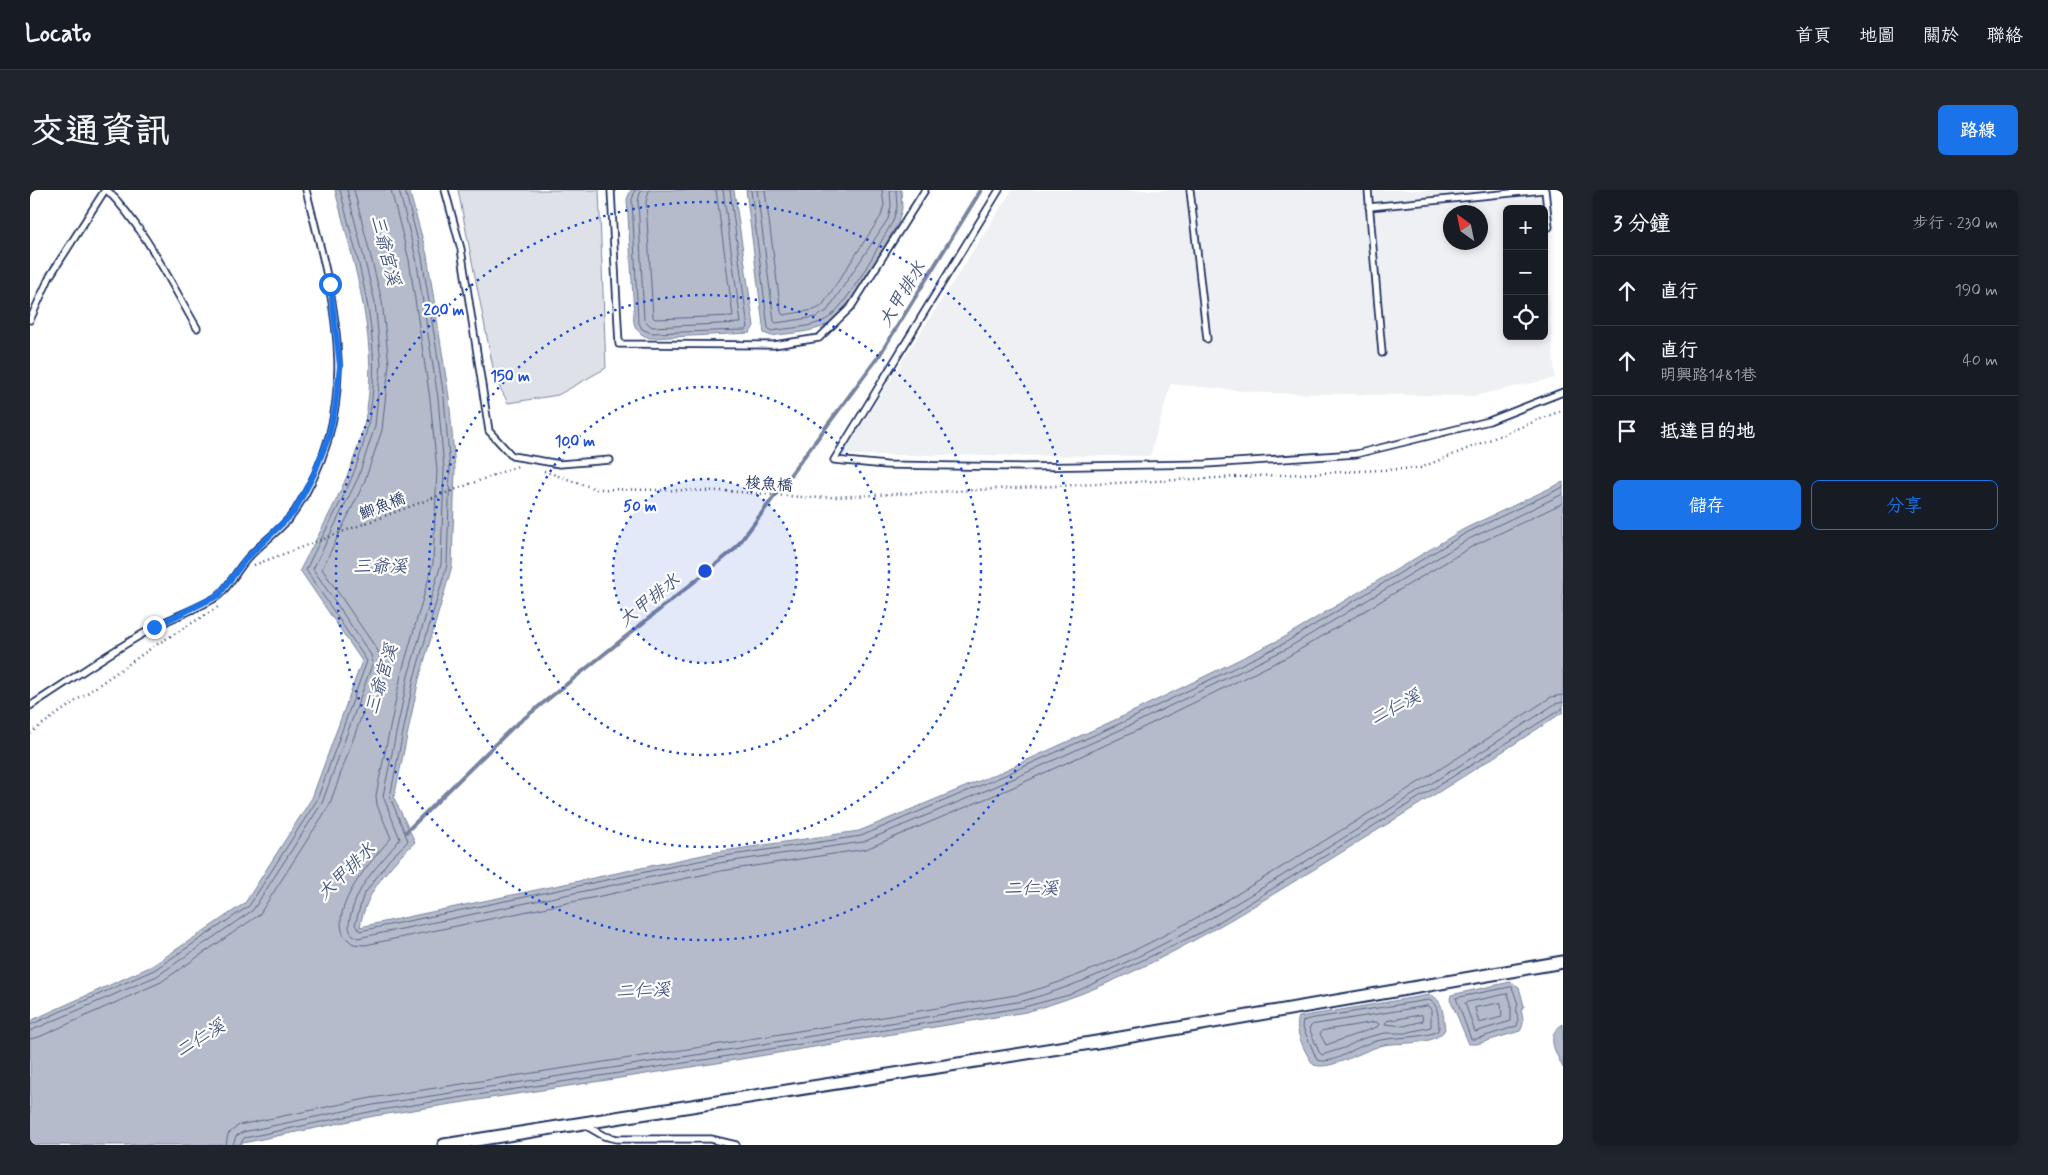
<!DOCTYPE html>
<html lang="zh-TW">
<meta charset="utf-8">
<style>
:root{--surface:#171b24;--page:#20242c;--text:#f1f3f6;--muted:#9ea1a6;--line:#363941;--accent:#1a73e8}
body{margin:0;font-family:Mynerve,"LXGW WenKai TC",sans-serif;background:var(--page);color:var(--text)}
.controls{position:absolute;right:15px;top:15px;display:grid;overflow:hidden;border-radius:8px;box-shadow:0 2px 8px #0003}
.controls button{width:45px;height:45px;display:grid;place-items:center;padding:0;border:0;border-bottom:1px solid var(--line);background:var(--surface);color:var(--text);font:25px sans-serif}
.compass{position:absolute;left:1413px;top:15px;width:45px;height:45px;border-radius:50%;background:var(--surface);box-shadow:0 2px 8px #0003;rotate:327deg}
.stop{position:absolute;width:15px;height:15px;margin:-11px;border:4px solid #1a73e8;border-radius:50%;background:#fff}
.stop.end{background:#1a73e8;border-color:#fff;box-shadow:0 1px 5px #0008}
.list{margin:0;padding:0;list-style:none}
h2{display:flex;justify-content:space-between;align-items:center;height:65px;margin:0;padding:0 20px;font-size:21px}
h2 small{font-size:16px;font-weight:400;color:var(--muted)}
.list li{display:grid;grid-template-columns:32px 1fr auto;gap:15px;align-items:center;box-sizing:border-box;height:70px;padding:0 20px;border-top:1px solid var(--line)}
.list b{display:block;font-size:19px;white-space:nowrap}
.list p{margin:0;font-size:16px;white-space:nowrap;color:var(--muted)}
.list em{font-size:16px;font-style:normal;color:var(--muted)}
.actions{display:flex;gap:10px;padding:15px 20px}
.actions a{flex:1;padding:11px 0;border:1px solid var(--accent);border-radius:8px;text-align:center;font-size:18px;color:var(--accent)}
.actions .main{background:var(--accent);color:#fff}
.icon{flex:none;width:28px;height:28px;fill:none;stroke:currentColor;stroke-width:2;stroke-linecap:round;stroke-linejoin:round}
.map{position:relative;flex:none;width:1533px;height:955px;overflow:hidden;border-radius:8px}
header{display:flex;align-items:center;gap:30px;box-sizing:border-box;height:70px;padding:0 25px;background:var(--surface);border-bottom:1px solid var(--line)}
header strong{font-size:24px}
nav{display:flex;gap:28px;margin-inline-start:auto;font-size:18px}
.intro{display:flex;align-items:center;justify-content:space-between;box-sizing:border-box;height:120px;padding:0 30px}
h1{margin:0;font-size:35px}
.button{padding:12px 22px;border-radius:8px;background:var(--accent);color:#fff;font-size:18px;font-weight:700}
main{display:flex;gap:30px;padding:0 30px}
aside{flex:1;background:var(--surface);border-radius:8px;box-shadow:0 2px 8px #0003}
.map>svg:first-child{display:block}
</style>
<header>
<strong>Locato</strong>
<nav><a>首頁</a><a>地圖</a><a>關於</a><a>聯絡</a></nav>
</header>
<div class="intro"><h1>交通資訊</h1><a class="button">路線</a></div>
<main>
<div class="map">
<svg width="1533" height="955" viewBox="0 0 1533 955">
<rect width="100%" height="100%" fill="#fff"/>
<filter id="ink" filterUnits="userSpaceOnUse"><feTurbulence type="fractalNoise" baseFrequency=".02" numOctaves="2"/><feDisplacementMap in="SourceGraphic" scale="10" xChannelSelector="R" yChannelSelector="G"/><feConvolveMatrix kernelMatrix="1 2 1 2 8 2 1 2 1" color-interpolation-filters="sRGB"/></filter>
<g filter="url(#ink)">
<path fill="#eff0f4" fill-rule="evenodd" d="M982 0H1511L1512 19H1477V146H1514V48L1525 188 1444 206 1234 203 1141 194 1120 266 812 265ZM1420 22H1450V52H1420Z"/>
<polygon fill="#dee1e7" stroke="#7c88a2" points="428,0 569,0 576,178 528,205 478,213 465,188"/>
<g fill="#b5bbca" stroke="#77839f">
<path d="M305 0H379L397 65 419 207 425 279 422 376 389 489 364 608 385 652C359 677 336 701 330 737L687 662 829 641 971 582 1098 524 1251 449 1434 339 1533 292V522C1455 574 1375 623 1296 672 1201 730 1104 792 996 822L687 873 344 926 203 955H0V831L122 776 215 713 282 608 332 471 270 380C294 334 322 286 334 235 352 156 324 76 305 0Z"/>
<path d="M601 0H704L724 136 720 143 620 148C607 144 602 136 604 123L597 9Z"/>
<path d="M716 0H871L872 18 868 33C854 56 817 127 794 136 779 143 758 143 741 146L734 143Z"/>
<path d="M1480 792 1489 797 1494 816 1491 820C1493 828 1495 833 1490 841L1447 854H1439L1420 809 1421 805Z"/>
<path d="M1399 805C1414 808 1413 826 1415 839 1407 856 1369 852 1354 855 1335 859 1301 881 1284 875 1276 865 1263 840 1269 827Z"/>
<path d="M1533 834V878C1526 862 1514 846 1533 834Z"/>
</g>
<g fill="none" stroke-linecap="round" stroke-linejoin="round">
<g stroke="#596789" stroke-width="1">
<path d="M361 0 379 70 400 209 407 280 403 373 371 485 346 605 347 615 361 648C343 669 299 716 314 746L323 754 335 755 691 681 836 659 979 599 1106 541 1259 466 1443 356 1533 313"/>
<path d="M369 0 386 68 408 208 414 279 411 374 378 486 353 606 370 649C349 676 330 690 321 724 318 735 317 743 328 748L689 673 833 652 976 592 1103 534 1256 459 1439 349 1533 304"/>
<polyline points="375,0 392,67 414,208 420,279 417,375 384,488 360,607 378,651 359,670 333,706 325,735 330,741 688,667 831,646 973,586 1100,529 1253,454 1436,343 1533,297"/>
<polyline points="605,0 602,10 608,131 612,139 621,143 715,140 718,138 700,0"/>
<polyline points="611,0 608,11 614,130 622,137 711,133 693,0"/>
<polyline points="619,0 616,12 623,127 625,129 703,126 686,0"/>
<path d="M721 0 738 138 741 141C757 138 780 138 795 130 815 120 850 53 863 31L867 17 866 0"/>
<polyline points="727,0 744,131 746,133 786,127 797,121 858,29 861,16 860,0"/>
<polyline points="735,0 751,122 753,125 784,120 792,116 851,26 854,15 852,0"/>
<path d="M1482 797 1488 814C1484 822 1490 828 1487 836L1446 849H1441L1426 808Z"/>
<polygon points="1478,804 1481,813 1481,831 1445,842 1435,813"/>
<path d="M1399 810C1409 813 1408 828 1409 837L1407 842C1383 850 1357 845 1334 855 1321 860 1302 875 1287 870L1272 835 1273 831 1279 829Z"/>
<polygon points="1471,813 1472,827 1449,833 1445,818"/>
<polygon points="1398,816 1401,819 1401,837 1375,843 1355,843 1334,848 1314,858 1292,865 1289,862 1279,838 1282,835"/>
<polygon points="1392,825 1393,831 1374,836 1355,834 1357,831"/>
<polygon points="1346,832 1349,834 1347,837 1296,855 1290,844 1292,841"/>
<path d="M0 835 124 780 219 716 287 610 337 471 276 380C290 348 309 319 322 287 364 183 336 103 310 0"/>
<polyline points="0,841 127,786 223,720 292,613 343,472 341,465 283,379 328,288 345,236 351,173 345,112 317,0"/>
<polyline points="0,849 9,847 131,792 229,725 299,616 351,472 348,461 292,379 334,293 352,240 359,174 352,111 324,0"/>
<path d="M196 955 198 944 209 935 341 908 684 855 992 804C1095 775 1190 715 1281 659 1362 609 1442 560 1521 507L1533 505"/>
<path d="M203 955 206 946 213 942 343 915 685 862 993 811C1098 782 1194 721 1286 665 1366 615 1447 566 1525 514L1533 512"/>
<polyline points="210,955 214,948 344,921 686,868 994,817 1039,805 1176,740 1533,518"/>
</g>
<polyline stroke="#77839f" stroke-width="4" points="376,642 482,538 705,359 849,166 951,0"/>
<defs>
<g id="lane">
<path d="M77 0C115 38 140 92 167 138"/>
<polyline points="415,0 431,59 459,241 482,266 530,274 580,270"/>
<polyline points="581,0 589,154 744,155 789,148 821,117 895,0"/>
<polyline points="969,0 804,270 856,275 994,277 1176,274 1326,264 1459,231 1533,202"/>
<polyline points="1160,0 1177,149"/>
<polyline points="1338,0 1352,163"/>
<polyline points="1515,0 1519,37"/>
<polyline points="1339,17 1513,0"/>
<polyline points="0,130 20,86 75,0"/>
<path d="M0 516C41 490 82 460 125 437 140 428 178 415 189 405 200 395 207 380 217 369 231 353 253 339 265 321 335 214 305 113 276 0"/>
<polyline points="553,934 574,946 587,949 681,949 706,955"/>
</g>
<polyline id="street" points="414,955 1067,852 1533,772"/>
</defs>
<use href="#lane" stroke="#1b2f5e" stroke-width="9"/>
<use href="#street" stroke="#1b2f5e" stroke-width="15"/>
<g stroke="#1b2f5e" stroke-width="2.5" stroke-dasharray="1 4" stroke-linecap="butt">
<polyline points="514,281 566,299 695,301 783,308 1390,278 1533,220"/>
<polyline points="224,375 488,276"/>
<polyline points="0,543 123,457 188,417"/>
</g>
<use href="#lane" stroke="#fff" stroke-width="5.5"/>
<use href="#street" stroke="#fff" stroke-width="11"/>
</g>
</g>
<g fill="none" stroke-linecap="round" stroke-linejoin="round" filter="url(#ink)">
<polyline stroke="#1a73e8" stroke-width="6" points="124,437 189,405 215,370 264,322 284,284 299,246 305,218 310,176 300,94"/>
</g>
<circle cx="675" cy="381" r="92" fill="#1d4ed8" fill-opacity=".12"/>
<g fill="none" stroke="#1d4ed8" stroke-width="2.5" stroke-dasharray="2.5 5">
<circle cx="675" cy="381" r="92"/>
<circle cx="675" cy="381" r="184"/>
<circle cx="675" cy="381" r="276"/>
<circle cx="675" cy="381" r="369"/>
</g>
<g text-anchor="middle" stroke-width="4.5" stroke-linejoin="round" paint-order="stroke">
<g font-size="16" fill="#1b2f5e" stroke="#fff">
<text transform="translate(739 293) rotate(4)" y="6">梭魚橋</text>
<text transform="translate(352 315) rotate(-21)" y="6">鯽魚橋</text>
</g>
<g font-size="18" font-style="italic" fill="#49597e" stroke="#fff">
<text transform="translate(356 60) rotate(76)" y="6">三爺宮溪</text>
<text transform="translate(872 104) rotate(-59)" y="6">大甲排水</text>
<text x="350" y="382">三爺溪</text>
<text transform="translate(619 410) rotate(-39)" y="6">大甲排水</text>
<text transform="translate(351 489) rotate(-73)" y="6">三爺宮溪</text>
<text transform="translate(1365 517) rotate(-28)" y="6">二仁溪</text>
<text transform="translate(316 681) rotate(-44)" y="6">大甲排水</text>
<text x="1001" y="704">二仁溪</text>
<text transform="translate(613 800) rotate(-2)" y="6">二仁溪</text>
<text transform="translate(170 848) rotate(-32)" y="6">二仁溪</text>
</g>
</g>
<circle cx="675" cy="381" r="8" fill="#1d4ed8" stroke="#fff" stroke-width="2.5"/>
<g font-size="15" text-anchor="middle" font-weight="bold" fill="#1d4ed8" stroke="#fff" stroke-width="4.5" stroke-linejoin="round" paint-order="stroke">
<text x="414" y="125">200 m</text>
<text x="480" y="191">150 m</text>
<text x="545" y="256">100 m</text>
<text x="610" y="321">50 m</text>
</g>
</svg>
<div class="controls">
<button>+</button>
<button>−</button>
<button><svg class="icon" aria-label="locate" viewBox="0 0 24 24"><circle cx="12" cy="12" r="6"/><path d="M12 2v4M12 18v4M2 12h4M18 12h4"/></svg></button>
</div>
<svg class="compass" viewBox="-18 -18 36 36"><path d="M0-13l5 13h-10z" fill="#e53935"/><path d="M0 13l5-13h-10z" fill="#9ea1a6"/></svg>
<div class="stop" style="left:300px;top:94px"></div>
<div class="stop end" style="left:124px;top:437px"></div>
</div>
<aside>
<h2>3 分鐘<small>步行 · 230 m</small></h2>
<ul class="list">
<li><svg class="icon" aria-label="ahead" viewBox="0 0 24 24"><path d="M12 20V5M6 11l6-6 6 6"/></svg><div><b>直行</b></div><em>190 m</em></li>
<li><svg class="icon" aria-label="ahead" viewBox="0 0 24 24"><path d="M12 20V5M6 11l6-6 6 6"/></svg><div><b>直行</b><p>明興路1481巷</p></div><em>40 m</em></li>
<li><svg class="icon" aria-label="arrive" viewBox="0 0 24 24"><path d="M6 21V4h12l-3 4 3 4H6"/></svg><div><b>抵達目的地</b></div></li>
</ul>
<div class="actions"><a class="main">儲存</a><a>分享</a></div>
</aside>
</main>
